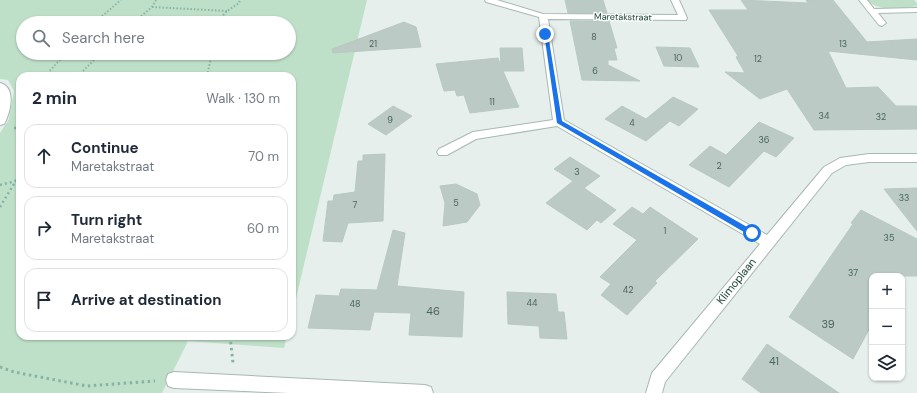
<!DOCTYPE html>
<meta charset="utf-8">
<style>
:root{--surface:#fff;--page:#f2f2f3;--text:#1f2937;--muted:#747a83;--line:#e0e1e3}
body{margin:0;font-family:"DM Sans",sans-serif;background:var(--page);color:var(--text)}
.controls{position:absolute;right:12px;bottom:12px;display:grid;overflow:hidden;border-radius:8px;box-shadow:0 1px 3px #0004}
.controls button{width:36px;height:36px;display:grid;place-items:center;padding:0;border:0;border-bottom:1px solid var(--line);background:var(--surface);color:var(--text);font:20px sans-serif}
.stop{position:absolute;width:12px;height:12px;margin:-9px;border:3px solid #1a73e8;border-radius:50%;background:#fff}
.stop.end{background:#1a73e8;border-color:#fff;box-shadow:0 1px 4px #0008}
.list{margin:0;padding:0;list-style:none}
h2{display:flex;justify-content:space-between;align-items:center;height:52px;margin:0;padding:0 16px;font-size:17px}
h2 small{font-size:13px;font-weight:400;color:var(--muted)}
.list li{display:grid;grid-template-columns:26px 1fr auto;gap:12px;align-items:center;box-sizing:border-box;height:64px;margin:0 8px 8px;padding:0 8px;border:1px solid var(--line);border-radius:12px}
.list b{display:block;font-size:15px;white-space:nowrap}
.list p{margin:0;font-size:13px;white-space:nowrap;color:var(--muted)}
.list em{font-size:13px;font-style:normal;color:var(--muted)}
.icon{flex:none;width:22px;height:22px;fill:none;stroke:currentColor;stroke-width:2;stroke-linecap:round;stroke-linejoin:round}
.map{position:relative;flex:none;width:917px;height:393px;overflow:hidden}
.search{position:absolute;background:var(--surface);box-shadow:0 1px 3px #0004;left:16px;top:16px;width:280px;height:44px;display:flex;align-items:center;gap:10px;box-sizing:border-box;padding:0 14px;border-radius:22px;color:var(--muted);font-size:15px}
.panel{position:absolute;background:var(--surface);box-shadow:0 1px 3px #0004;left:16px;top:72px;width:280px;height:268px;border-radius:12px}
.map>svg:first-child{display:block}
</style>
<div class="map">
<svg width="917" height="393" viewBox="0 0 917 393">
<rect width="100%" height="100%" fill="#e6efeb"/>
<g fill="#bfe0c8" fill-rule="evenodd">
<path d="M0 0H367L292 315V76H20V336H287L284 348 188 341 162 393H0V133L9 119 14 91 8 80 0 79ZM23 23H289V53H23Z"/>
<path d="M867 0H914L917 3V6C902 9 879 12 867 0Z"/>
</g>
<g fill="#bbcac4" stroke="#b8c9c2">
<polygon points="565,0 603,0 607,13 568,13"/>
<polygon points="741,0 808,3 806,0 833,0 867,42 917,39 917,60 828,51 846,88 878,87 896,106 917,106 917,129 814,130 787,89 760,99 725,72 745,73 736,57 738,56 709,10 748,10"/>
<polygon points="570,21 609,21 617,48 614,48 617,60 608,60 608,65 640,81 582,80"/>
<polygon points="404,22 416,27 421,47 333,53 332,49"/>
<polygon points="656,47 690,48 699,67 664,66"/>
<polygon points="500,48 522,48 524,71 503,71 519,107 470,113 464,95 457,96 455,90 444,91 436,64 498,58 501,66"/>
<polygon points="673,97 698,109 679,126 670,121 646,141 605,119 622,106 646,119"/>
<polygon points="393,106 412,116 386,135 368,124"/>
<polygon points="759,122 794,138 776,157 764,151 729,187 689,165 710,146 726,155"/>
<polygon points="385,154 383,221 348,223 342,242 323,241 328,201 333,201 334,195 355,192 358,161 363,161 363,155"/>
<polygon points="570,157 600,176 584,188 616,210 601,223 597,220 587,230 546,203 573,181 554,169"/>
<polygon points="456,184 477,194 480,205 467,222 443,226 445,203 440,186"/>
<polygon points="917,188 917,231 884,189"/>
<polygon points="632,207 643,214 650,207 698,239 655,281 657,283 627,315 601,295 611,284 600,277 637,240 613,224"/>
<polygon points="861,210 917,239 917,276 872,276 872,324 853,359 789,317 853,224 851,223"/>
<polygon points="393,230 405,233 397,286 464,292 462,337 409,335 411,313 374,312 370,330 308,328 316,295 339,296 341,289 377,290"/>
<polygon points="507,292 556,294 558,312 564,312 567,339 540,338 539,326 508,324"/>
<polygon points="767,344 839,393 761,393 742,379"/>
</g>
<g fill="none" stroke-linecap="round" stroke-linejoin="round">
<defs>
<g id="minor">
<polygon points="485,0 497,0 543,14 678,15 671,0 679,0 687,18 686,20 548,19 564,120 767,235 824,167 840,158 869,154 917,154 917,162 869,162 846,165 832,173 665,382 662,393 646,393 652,373 760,244 557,126 476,139 447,155 439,155 437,152 439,149 473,132 553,120 539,17 486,2"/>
<polygon points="859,0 867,0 874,9 917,8 917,12 878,13 886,23 882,26 879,25"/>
<path d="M0 83C17 87 10 114 4 124L0 125Z"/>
<polygon points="174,372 425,385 431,387 433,393 289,393 174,388 168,386 166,380 168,374"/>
</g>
</defs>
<use href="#minor" stroke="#a8b8b2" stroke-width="2"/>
<g stroke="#86b3a5" stroke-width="2" stroke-dasharray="1.5 2" stroke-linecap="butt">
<polyline points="152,7 227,11"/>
<polyline points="94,23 121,0"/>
<polyline points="133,23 152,7 156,0"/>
<polyline points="216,23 227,11 239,3 240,0"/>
<polyline points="45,76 66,53"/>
<polyline points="78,76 101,53"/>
<polyline points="207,76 212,53"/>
</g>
<g stroke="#86b3a5" stroke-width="2.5" stroke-dasharray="2 3" stroke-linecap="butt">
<polyline points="14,128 20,128"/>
<polyline points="0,185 20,180"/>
<polyline points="0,207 20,174"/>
</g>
<g stroke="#86b3a5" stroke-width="3" stroke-dasharray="2.5 3.5" stroke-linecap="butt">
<polyline points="230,336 233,363"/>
<polyline points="0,367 14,372 87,386 155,381"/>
</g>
<use href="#minor" fill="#fff" fill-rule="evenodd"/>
</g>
<polygon fill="#1a73e8" points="544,33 548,34 562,121 754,231 754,235 749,235 557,123"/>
<g text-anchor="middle" stroke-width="3" stroke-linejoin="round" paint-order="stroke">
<g font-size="9" fill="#24423a" stroke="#f7fbf9">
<text transform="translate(623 17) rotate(1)" y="3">Maretakstraat</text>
</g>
<g font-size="9" fill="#4a645c">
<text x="594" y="40">8</text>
<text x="373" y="47">21</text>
<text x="843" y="47">13</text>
<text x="678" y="61">10</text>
<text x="758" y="62">12</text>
<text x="595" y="74">6</text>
<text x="492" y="105">11</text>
<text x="824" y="119">34</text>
<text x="881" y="120">32</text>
<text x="390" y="123">9</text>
<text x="632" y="126">4</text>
<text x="764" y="143">36</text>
<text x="719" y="169">2</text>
<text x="577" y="175">3</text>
<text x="904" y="201">33</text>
<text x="456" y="206">5</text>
<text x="355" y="208">7</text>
<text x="665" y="234">1</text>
<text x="889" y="241">35</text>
<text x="853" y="276">37</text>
<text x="628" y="293">42</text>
<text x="532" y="306">44</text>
<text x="355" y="307">48</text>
</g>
<g font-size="11" fill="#24423a" stroke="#f7fbf9">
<text transform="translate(736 281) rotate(-51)" y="4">Klimoplaan</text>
</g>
<g font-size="11" fill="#4a645c">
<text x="433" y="315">46</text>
<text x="828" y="328">39</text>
<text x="774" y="365">41</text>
</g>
</g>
</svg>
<div class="controls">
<button>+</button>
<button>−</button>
<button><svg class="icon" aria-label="layers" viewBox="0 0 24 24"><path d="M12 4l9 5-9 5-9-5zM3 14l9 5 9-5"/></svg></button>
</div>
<div class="stop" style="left:752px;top:233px"></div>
<div class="stop end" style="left:545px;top:34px"></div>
<div class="search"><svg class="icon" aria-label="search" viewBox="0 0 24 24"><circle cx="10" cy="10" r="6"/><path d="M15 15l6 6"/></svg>Search here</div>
<section class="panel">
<h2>2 min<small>Walk · 130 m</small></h2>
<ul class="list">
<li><svg class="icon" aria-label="ahead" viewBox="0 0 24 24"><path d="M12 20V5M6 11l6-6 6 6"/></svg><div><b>Continue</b><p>Maretakstraat</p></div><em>70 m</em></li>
<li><svg class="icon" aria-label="right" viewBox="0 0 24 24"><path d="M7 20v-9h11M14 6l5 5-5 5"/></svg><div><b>Turn right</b><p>Maretakstraat</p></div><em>60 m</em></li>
<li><svg class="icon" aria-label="arrive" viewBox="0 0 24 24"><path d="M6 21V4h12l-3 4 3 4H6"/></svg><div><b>Arrive at destination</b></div></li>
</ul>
</section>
</div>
